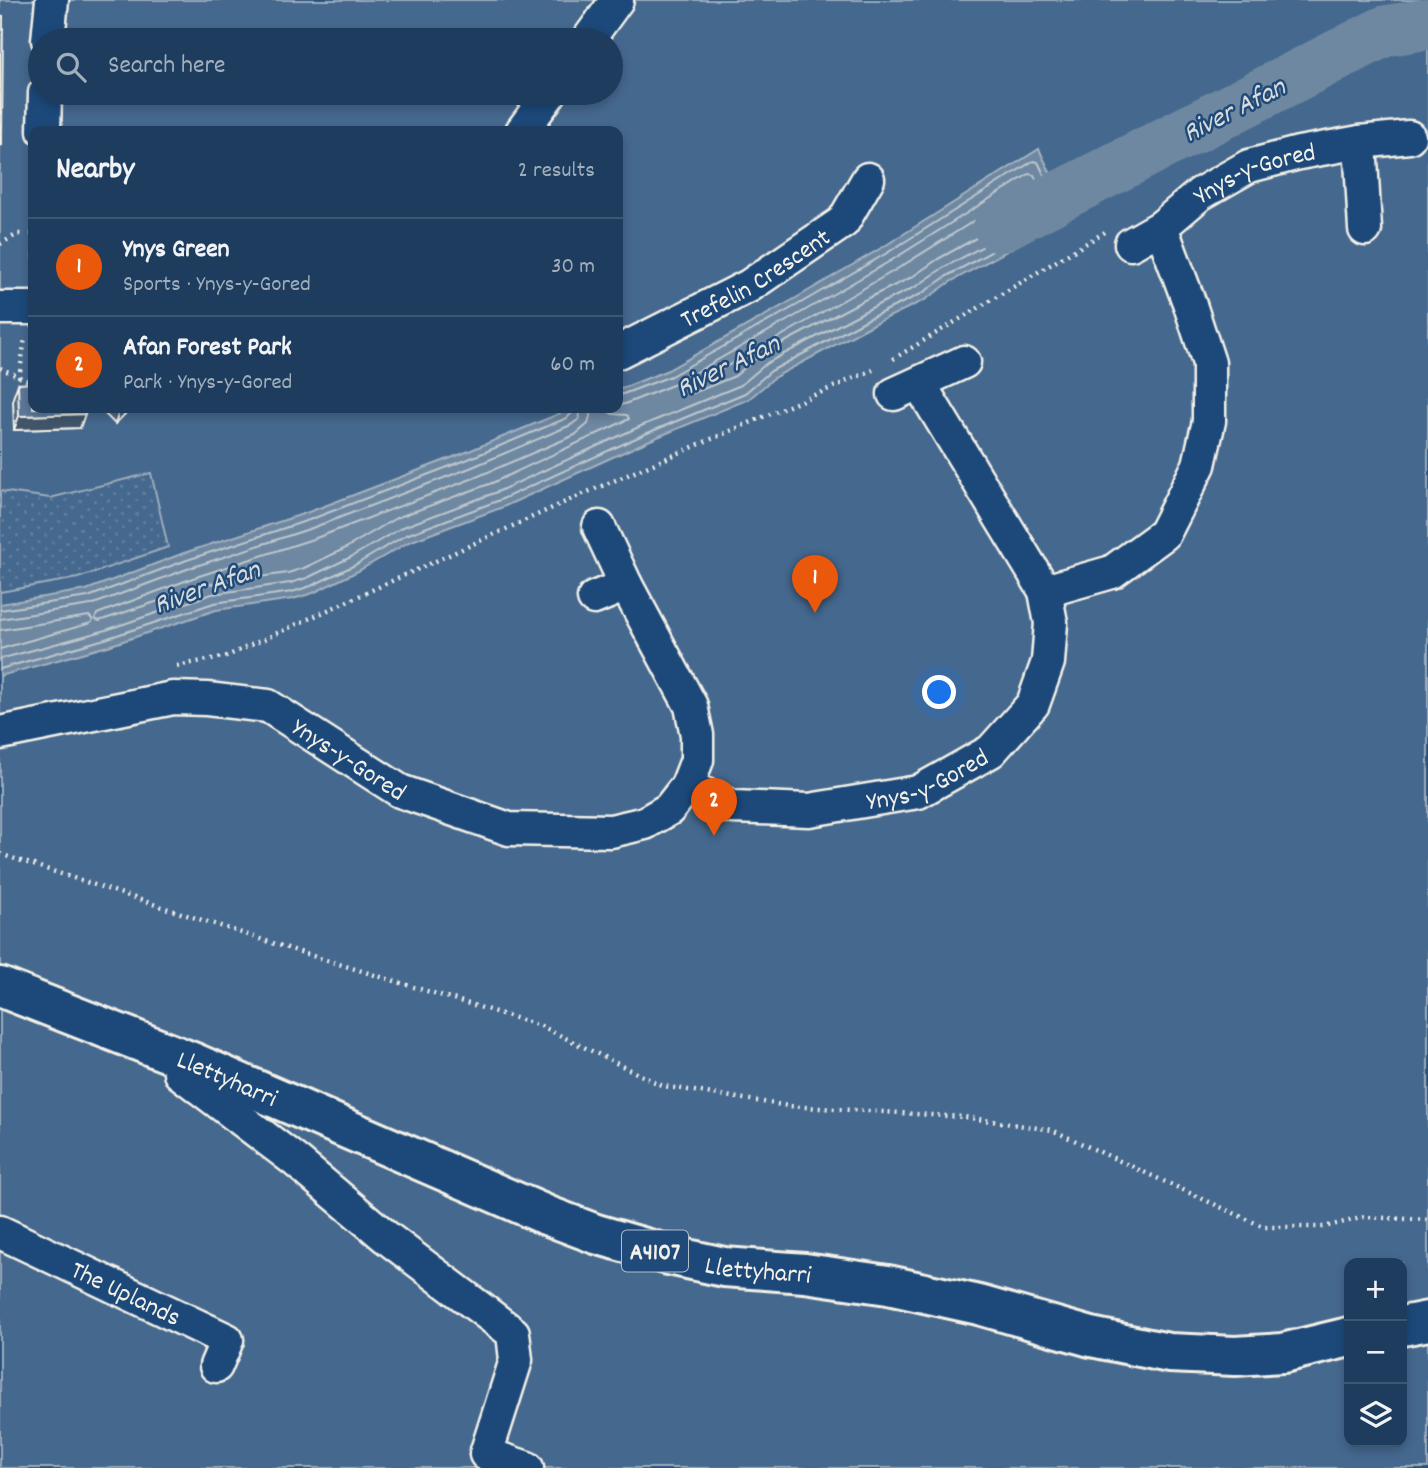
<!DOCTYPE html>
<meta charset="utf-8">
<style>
:root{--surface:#1e3d5e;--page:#2b4867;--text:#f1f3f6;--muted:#a1aebc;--line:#3c5673;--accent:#ea580c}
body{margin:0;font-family:Dekko,sans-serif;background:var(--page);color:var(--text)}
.controls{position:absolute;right:21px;bottom:21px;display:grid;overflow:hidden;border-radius:14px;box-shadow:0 4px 10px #0003}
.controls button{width:63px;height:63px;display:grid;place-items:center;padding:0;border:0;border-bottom:2px solid var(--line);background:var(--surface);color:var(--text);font:35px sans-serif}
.you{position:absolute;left:940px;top:693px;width:24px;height:24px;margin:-18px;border:5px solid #fff;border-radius:50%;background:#1a73e8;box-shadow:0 0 0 10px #1a73e833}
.badge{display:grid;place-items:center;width:46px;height:46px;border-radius:50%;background:var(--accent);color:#fff;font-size:23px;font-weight:700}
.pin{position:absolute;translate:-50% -58px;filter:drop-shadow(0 2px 4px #0008)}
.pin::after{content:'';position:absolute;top:37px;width:24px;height:21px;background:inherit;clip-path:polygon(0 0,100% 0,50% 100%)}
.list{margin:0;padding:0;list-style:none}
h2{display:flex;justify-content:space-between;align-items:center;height:91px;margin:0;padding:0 28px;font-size:30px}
h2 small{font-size:23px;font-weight:400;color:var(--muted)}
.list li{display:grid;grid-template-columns:46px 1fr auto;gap:21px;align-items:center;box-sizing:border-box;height:98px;padding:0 28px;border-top:2px solid var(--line)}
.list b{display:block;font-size:26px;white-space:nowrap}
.list p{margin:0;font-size:23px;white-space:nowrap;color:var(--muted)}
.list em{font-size:23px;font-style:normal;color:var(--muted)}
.icon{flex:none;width:38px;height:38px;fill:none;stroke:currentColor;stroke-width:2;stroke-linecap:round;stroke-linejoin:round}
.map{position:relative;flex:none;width:1428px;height:1468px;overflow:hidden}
.search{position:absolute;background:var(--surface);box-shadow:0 4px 10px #0003;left:28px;top:28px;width:595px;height:77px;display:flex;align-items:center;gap:18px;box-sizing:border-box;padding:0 24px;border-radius:38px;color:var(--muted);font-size:26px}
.panel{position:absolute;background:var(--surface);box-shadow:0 4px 10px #0003;left:28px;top:126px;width:595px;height:287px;border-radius:14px}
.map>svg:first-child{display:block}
</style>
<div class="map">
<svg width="1428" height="1468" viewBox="0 0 1428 1468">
<defs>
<pattern id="garden-dots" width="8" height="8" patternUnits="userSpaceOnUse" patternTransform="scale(1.75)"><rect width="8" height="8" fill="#45688e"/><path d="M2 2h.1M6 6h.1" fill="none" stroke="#607e9e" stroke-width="1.8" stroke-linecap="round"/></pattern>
</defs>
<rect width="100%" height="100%" fill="#28517e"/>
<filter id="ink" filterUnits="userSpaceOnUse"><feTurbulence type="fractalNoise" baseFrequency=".0143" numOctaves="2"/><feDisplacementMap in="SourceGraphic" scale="14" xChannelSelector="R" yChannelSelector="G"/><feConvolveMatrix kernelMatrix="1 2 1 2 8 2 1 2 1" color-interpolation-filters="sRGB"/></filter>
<g filter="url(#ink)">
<path fill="#45688e" stroke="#9cacbb" stroke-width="2" fill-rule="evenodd" d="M0 0H1428V1468H0ZM40 40H611V93H40ZM33 131H618V408H33ZM1349 1263H1402V1442H1349Z"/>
<polygon fill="url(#garden-dots)" stroke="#9cacbb" stroke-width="2" points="151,473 168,547 78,578 0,592 0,491 50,498"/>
<polygon fill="#6e88a2" stroke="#a4b2be" stroke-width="2" points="1039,149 1071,216 950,282 925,300 874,324 775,377 749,399 648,441 503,507 409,542 358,571 313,593 293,599 216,610 108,646 0,676 0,604 86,590 184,553 306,513 464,453 573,408 618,408 618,390 668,370 796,298 883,247"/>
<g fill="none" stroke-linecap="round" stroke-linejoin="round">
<g stroke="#bec7cc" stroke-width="2">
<polygon points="1025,189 1030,190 1035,202 1034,206 938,259 912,277 862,301 779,345 775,344 776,339 897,269"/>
<polygon points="754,351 759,352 759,356 735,376 693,393 689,392 690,387"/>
<polyline points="592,408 588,424 575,435 474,478 316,538 193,578 97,614 95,619 99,621 209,584 288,573 304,568 346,548 396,518 492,483 629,419 627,415 613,414 601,408"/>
<polyline points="0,610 88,597 187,560 309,520 466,460 567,418 572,413 573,408"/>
<polyline points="0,619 91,605 190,568 312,528 470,468 571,425 579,419 581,408"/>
<polyline points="0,630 89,616 93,620 91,623 0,649"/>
<polyline points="0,659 103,631 212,594 290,583 307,578 351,557 403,527 497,492 641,426 741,385 767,363 867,310 917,286 943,268 1048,211 1049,207 1034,175 1029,174 892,260 804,311 675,384 625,404 618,405"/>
<polyline points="0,669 105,639 214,603 292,592 311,586 355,565 406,535 500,500 645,434 745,393 771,371 870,318 921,294 947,276 1060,214 1061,210 1038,162 1033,161 887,253 799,304 671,376 618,396"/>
</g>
<polyline stroke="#6e88a2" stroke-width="51" points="999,227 1385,31 1428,24"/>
<defs>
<g id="minor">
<polyline points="48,40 52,0"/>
<polyline points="588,40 617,0"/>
<polyline points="44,131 45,93"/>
<polyline points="522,131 550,93"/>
<polyline points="1360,142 1365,229"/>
<path id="s1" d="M1131 244 1161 227 1200 194 1249 166 1299 153 1360 142 1409 137"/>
<polyline points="0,308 33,308"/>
<path id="s2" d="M618 352 749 286 843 222 868 179"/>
<polyline points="894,394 964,362"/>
<polyline points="1045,591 1112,572 1164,534 1199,465 1209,421 1209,363 1190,305 1161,227"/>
<polyline points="594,598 626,585"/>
<path id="s3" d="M0 733 173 698 207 699 268 706 400 791 509 829 611 831 645 823 669 809 687 786 697 760V735L691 706 626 585 599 527"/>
<path id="s4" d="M687 786 732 807 809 810 918 792 991 751 1033 704 1048 662 1051 623 1045 591 919 383"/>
<polyline points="192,1062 180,1073 296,1161 386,1237 513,1333 516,1360 486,1454 527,1468"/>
<path id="s5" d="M0 1232 227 1340 216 1366"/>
</g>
<g id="primary">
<path id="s6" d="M0 987 192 1062 546 1215 596 1234 669 1255 724 1267 805 1273 888 1285 979 1305 1091 1337 1169 1353 1235 1356 1283 1353 1349 1337"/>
<polyline points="1402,1326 1428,1321"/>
</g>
</defs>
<use href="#minor" stroke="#f4f1e8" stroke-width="37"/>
<use href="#primary" stroke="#f4f1e8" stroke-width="44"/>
<g stroke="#f4f1e8" stroke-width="4.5" stroke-dasharray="2 5" stroke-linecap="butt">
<polyline points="30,234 33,234"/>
<polyline points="0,244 18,234 24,234"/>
<polyline points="893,359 1105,232"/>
<polyline points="0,368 33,383"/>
<polyline points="19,378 25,338"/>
<polyline points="177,666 227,656 583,494 873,370"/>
<polyline points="0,854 303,953 541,1026 663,1086 788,1106 964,1117 1052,1130 1264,1227 1324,1227 1365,1217 1428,1220"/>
</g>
<use href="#minor" stroke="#1f4a7a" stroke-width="32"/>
<use href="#primary" stroke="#1f4a7a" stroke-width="38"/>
</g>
<g fill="#4e6784" stroke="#f4f1e8" stroke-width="2">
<polygon points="18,384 33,408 80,428 14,430 13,398"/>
<polygon points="99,408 131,408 115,424"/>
</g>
<g fill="#40546b" stroke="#f4f1e8" stroke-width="2">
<polygon points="122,408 131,408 115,424 120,409"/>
<polygon points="85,414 80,428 14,430 19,416"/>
</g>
<g fill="#5b7899" stroke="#f4f1e8" stroke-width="2">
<polygon points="0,16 3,16 2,145 0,145"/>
<polygon points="33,383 33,408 85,408 85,414 19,416 18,384"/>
</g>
</g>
<g text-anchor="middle" stroke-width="5" stroke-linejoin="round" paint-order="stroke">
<rect fill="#1f4a7a" stroke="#b4bfc7" stroke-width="2" x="622" y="1230.5" width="66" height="41" rx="5"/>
<g font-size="24" font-weight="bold" fill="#f4f1e8">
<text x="655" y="1259">A4107</text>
</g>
<g font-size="26" fill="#f4f1e8" stroke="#1f4a7a">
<text dy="9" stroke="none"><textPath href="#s1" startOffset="145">Ynys-y-Gored</textPath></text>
<text dy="9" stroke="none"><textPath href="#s2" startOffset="156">Trefelin Crescent</textPath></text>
<text dy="9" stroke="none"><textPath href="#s3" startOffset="369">Ynys-y-Gored</textPath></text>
<text dy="9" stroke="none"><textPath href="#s4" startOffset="250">Ynys-y-Gored</textPath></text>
<text dy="9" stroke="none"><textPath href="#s6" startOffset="245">Llettyharri</textPath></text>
<text dy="9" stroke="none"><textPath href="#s6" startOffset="812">Llettyharri</textPath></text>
<text dy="9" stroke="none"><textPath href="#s5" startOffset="140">The Uplands</textPath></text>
</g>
<g font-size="28" font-style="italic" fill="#d9dcda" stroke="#1f4a7a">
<text transform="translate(1233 108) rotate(-27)" y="10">River Afan</text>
<text transform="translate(727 364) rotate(-26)" y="10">River Afan</text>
<text transform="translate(206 585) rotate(-20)" y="10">River Afan</text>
</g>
</g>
</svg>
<div class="controls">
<button>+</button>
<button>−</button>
<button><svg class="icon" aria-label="layers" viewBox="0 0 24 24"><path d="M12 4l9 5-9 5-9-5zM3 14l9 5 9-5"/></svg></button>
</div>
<div class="you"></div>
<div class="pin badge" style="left:815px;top:613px">1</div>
<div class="pin badge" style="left:714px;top:836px">2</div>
<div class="search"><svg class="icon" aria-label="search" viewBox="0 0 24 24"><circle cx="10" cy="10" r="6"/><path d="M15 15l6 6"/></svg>Search here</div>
<section class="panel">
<h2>Nearby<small>2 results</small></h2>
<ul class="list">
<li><span class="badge">1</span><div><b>Ynys Green</b><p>Sports · Ynys-y-Gored</p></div><em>30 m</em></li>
<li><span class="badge">2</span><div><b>Afan Forest Park</b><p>Park · Ynys-y-Gored</p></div><em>60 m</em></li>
</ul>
</section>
</div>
